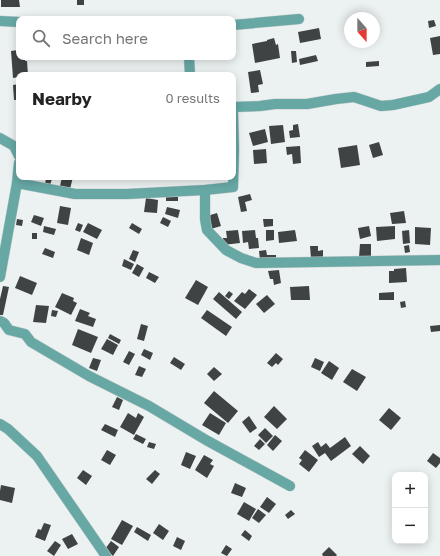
<!DOCTYPE html>
<meta charset="utf-8">
<style>
:root{--surface:#fff;--page:#f2f2f2;--text:#222;--muted:#767676;--line:#e0e0e0}
body{margin:0;font-family:"Golos Text",sans-serif;background:var(--page);color:var(--text)}
.controls{position:absolute;right:12px;bottom:12px;display:grid;overflow:hidden;border-radius:8px;box-shadow:0 2px 10px #0003}
.controls button{width:36px;height:36px;display:grid;place-items:center;padding:0;border:0;border-bottom:1px solid var(--line);background:var(--surface);color:var(--text);font:20px sans-serif}
.compass{position:absolute;left:344px;top:12px;width:36px;height:36px;border-radius:50%;background:var(--surface);box-shadow:0 2px 10px #0003;rotate:159deg}
.list{margin:0;padding:0;list-style:none}
h2{display:flex;justify-content:space-between;align-items:center;height:52px;margin:0;padding:0 16px;font-size:17px}
h2 small{font-size:13px;font-weight:400;color:var(--muted)}
.icon{flex:none;width:22px;height:22px;fill:none;stroke:currentColor;stroke-width:2;stroke-linecap:round;stroke-linejoin:round}
.map{position:relative;flex:none;width:440px;height:556px;overflow:hidden}
.search{position:absolute;background:var(--surface);box-shadow:0 2px 10px #0003;left:16px;top:16px;width:220px;height:44px;display:flex;align-items:center;gap:10px;box-sizing:border-box;padding:0 14px;border-radius:8px;color:var(--muted);font-size:15px}
.panel{position:absolute;background:var(--surface);box-shadow:0 2px 10px #0003;left:16px;top:72px;width:220px;height:108px;border-radius:8px}
.map>svg:first-child{display:block}
</style>
<div class="map">
<svg width="440" height="556" viewBox="0 0 440 556">
<rect width="100%" height="100%" fill="#ecf1f1"/>
<g fill="#3f4343">
<polygon points="1,0 19,0 20,7 1,7"/>
<rect x="77" y="0" width="7" height="5"/>
<polygon points="434,20 436,26 429,28 428,21"/>
<polygon points="319,28 321,39 300,43 298,32"/>
<polygon points="440,36 440,54 433,55 430,38"/>
<polygon points="274,38 276,45 278,44 280,58 255,63 252,44 267,41 267,40"/>
<polygon points="18,48 19,48 19,57 25,57 25,61 27,61 28,75 19,75 19,77 13,78 11,51 18,50"/>
<polygon points="291,51 296,51 297,62 292,63"/>
<polygon points="316,55 318,61 300,65 299,59"/>
<polygon points="379,61 379,66 366,67 366,62"/>
<polygon points="260,70 263,84 258,85 259,92 251,93 248,72"/>
<polygon points="209,72 209,75 196,75 196,74"/>
<polygon points="19,84 19,100 14,100 13,85"/>
<polygon points="298,124 300,137 290,138 289,131 293,130 293,125"/>
<polygon points="283,125 285,142 271,144 269,126"/>
<polygon points="265,129 268,142 253,146 249,133"/>
<polygon points="379,142 383,155 373,158 369,145"/>
<polygon points="357,145 360,165 341,168 338,148"/>
<polygon points="300,146 301,163 293,164 292,154 287,155 286,147"/>
<polygon points="266,149 267,163 254,164 253,150"/>
<polygon points="62,177 73,177 70,189 60,186"/>
<polygon points="46,178 52,179 50,185 45,184"/>
<polygon points="250,194 252,200 245,202 247,211 241,212 238,197"/>
<rect x="166" y="197" width="12" height="4"/>
<polygon points="146,198 158,200 157,213 144,212"/>
<polygon points="60,206 71,208 68,225 57,223"/>
<polygon points="167,207 180,210 178,218 165,214"/>
<polygon points="404,211 406,223 392,224 390,213"/>
<polygon points="217,213 221,226 211,229 207,216"/>
<polygon points="34,215 44,218 41,226 31,222"/>
<polygon points="163,217 171,221 168,227 160,223"/>
<polygon points="17,219 23,220 22,226 16,225"/>
<polygon points="263,219 273,219 273,226 264,227"/>
<polygon points="78,223 83,225 80,232 75,230"/>
<polygon points="88,223 102,230 97,239 83,232"/>
<polygon points="132,223 142,229 139,234 129,228"/>
<polygon points="44,226 56,229 54,235 43,232"/>
<polygon points="369,226 371,236 360,239 358,228"/>
<polygon points="395,226 395,239 377,241 376,227"/>
<polygon points="415,227 431,228 430,245 415,244"/>
<polygon points="238,230 240,243 223,245 223,238 227,238 226,231"/>
<polygon points="255,230 256,238 258,238 259,248 249,249 248,242 243,243 242,231"/>
<polygon points="266,230 274,230 274,240 266,241"/>
<polygon points="295,230 297,241 279,243 278,232"/>
<polygon points="409,230 410,243 403,244 402,231"/>
<rect x="32" y="233" width="5" height="6"/>
<polygon points="81,238 93,243 89,255 77,250"/>
<polygon points="360,244 371,244 371,257 359,257"/>
<polygon points="409,245 410,252 405,253 404,246"/>
<polygon points="310,246 318,246 318,251 323,250 323,258 311,258"/>
<polygon points="45,248 55,252 53,258 42,254"/>
<polygon points="133,250 139,252 135,262 129,259"/>
<polygon points="266,250 267,255 276,255 276,259 260,260 259,251"/>
<polygon points="124,259 134,264 131,270 122,266"/>
<polygon points="137,264 144,268 139,277 132,273"/>
<polygon points="406,268 407,282 389,283 389,271 394,271 394,269"/>
<polygon points="279,270 281,283 274,285 273,279 270,279 268,271"/>
<polygon points="149,272 159,277 155,283 146,278"/>
<polygon points="20,276 37,283 32,295 15,288"/>
<polygon points="196,280 208,287 198,305 185,298"/>
<polygon points="3,286 9,287 3,315 0,315 0,299"/>
<polygon points="309,286 310,300 291,300 290,287"/>
<polygon points="249,289 257,295 245,309 234,301 242,292 245,294"/>
<polygon points="229,291 233,294 229,299 225,296"/>
<polygon points="219,292 242,312 236,319 213,299"/>
<polygon points="394,292 394,300 379,300 379,293"/>
<polygon points="62,293 74,298 73,301 77,303 71,315 55,307"/>
<polygon points="267,295 275,304 264,313 256,304"/>
<polygon points="405,301 406,307 401,308 400,302"/>
<polygon points="36,305 49,306 46,323 33,322"/>
<polygon points="80,309 90,313 88,316 96,319 93,327 75,321"/>
<polygon points="52,310 58,311 56,317 51,316"/>
<polygon points="207,310 232,327 226,336 201,318"/>
<polygon points="141,324 148,326 144,341 137,339"/>
<polygon points="440,325 440,331 431,332 430,326"/>
<polygon points="78,329 98,337 91,353 72,345"/>
<polygon points="110,334 121,340 119,344 108,338"/>
<polygon points="107,339 118,345 113,355 101,349"/>
<polygon points="144,349 153,353 150,360 141,355"/>
<polygon points="129,351 135,354 129,365 123,362"/>
<polygon points="276,353 283,359 278,365 276,363 272,367 267,363"/>
<polygon points="174,357 185,364 181,370 170,363"/>
<polygon points="93,358 101,360 97,371 89,368"/>
<polygon points="315,358 324,362 320,371 311,367"/>
<polygon points="329,361 339,368 332,380 321,373"/>
<polygon points="139,366 146,369 142,377 135,375"/>
<polygon points="214,367 222,374 214,381 207,374"/>
<polygon points="352,369 366,377 357,391 343,382"/>
<polygon points="214,391 238,411 228,423 204,403"/>
<polygon points="117,397 123,400 119,410 112,407"/>
<polygon points="274,406 287,419 277,429 264,417"/>
<polygon points="389,408 401,418 391,430 379,420"/>
<polygon points="128,413 136,418 138,413 144,417 134,435 120,427"/>
<polygon points="210,413 226,423 219,435 202,425"/>
<polygon points="249,416 257,428 250,433 242,422"/>
<polygon points="105,424 118,430 115,437 101,430"/>
<polygon points="265,428 273,436 266,443 258,435"/>
<polygon points="136,434 146,439 143,444 133,439"/>
<polygon points="275,435 282,441 273,451 267,445"/>
<polygon points="345,437 351,446 331,461 325,453 319,457 312,446 318,442 321,447 326,443 330,448"/>
<polygon points="260,439 265,444 259,450 254,446"/>
<polygon points="149,442 156,444 154,449 147,447"/>
<polygon points="360,446 370,456 363,464 352,454"/>
<polygon points="107,450 116,455 110,465 101,460"/>
<polygon points="305,450 318,460 309,472 299,464 302,460 299,458"/>
<polygon points="186,452 196,456 190,469 181,465"/>
<polygon points="433,453 440,458 440,463 436,468 427,461"/>
<polygon points="204,455 213,460 210,464 214,466 207,478 195,470"/>
<polygon points="83,470 92,476 86,485 77,478"/>
<polygon points="155,470 160,474 152,484 146,479"/>
<polygon points="235,483 246,488 242,497 231,493"/>
<polygon points="1,485 15,488 12,503 0,500 0,491"/>
<polygon points="267,497 276,504 269,513 260,507"/>
<polygon points="244,502 256,509 249,521 237,514"/>
<polygon points="258,509 266,515 259,523 252,518"/>
<polygon points="291,510 295,514 288,519 285,515"/>
<polygon points="122,520 133,526 122,545 111,539"/>
<polygon points="44,523 51,525 45,541 35,537 38,529 41,530"/>
<polygon points="159,524 169,531 163,540 153,533"/>
<polygon points="137,527 151,535 148,541 134,532"/>
<polygon points="245,530 252,536 249,541 241,535"/>
<polygon points="72,534 78,544 68,549 62,539"/>
<polygon points="177,537 185,541 181,550 173,546"/>
<polygon points="55,541 61,545 54,556 47,551"/>
<polygon points="111,541 119,547 113,556 105,549"/>
<polygon points="226,545 232,549 227,556 221,553"/>
<polygon points="329,547 337,555 336,556 323,556 322,554"/>
</g>
<g fill="none" stroke-linecap="round" stroke-linejoin="round">
<defs>
<g id="minor">
<polyline points="0,21 19,22"/>
<polyline points="233,25 299,19"/>
<polyline points="189,57 190,75"/>
<polyline points="233,107 260,106 275,104 307,104 336,99 354,97 381,106 393,105 429,97 440,89"/>
<polyline points="0,138 14,146 19,156"/>
<polyline points="17,183 75,194 127,194 205,190 233,187 234,149 233,113"/>
<polyline points="205,190 205,219 207,230 226,250 241,258 256,263 440,260"/>
<polyline points="0,277 17,183 19,163"/>
<polyline points="0,321 4,323 9,330 25,334 31,342 89,376 149,406 206,440 290,486"/>
<polyline points="0,424 8,429 37,456 106,556"/>
</g>
</defs>
<use href="#minor" stroke="#cacfcf" stroke-width="11"/>
<use href="#minor" stroke="#67a8a5" stroke-width="10"/>
</g>
</svg>
<div class="controls">
<button>+</button>
<button>−</button>
</div>
<svg class="compass" viewBox="-18 -18 36 36"><path d="M0-13l5 13h-10z" fill="#e53935"/><path d="M0 13l5-13h-10z" fill="#767676"/></svg>
<div class="search"><svg class="icon" aria-label="search" viewBox="0 0 24 24"><circle cx="10" cy="10" r="6"/><path d="M15 15l6 6"/></svg>Search here</div>
<section class="panel">
<h2>Nearby<small>0 results</small></h2>
<ul class="list">
</ul>
</section>
</div>
